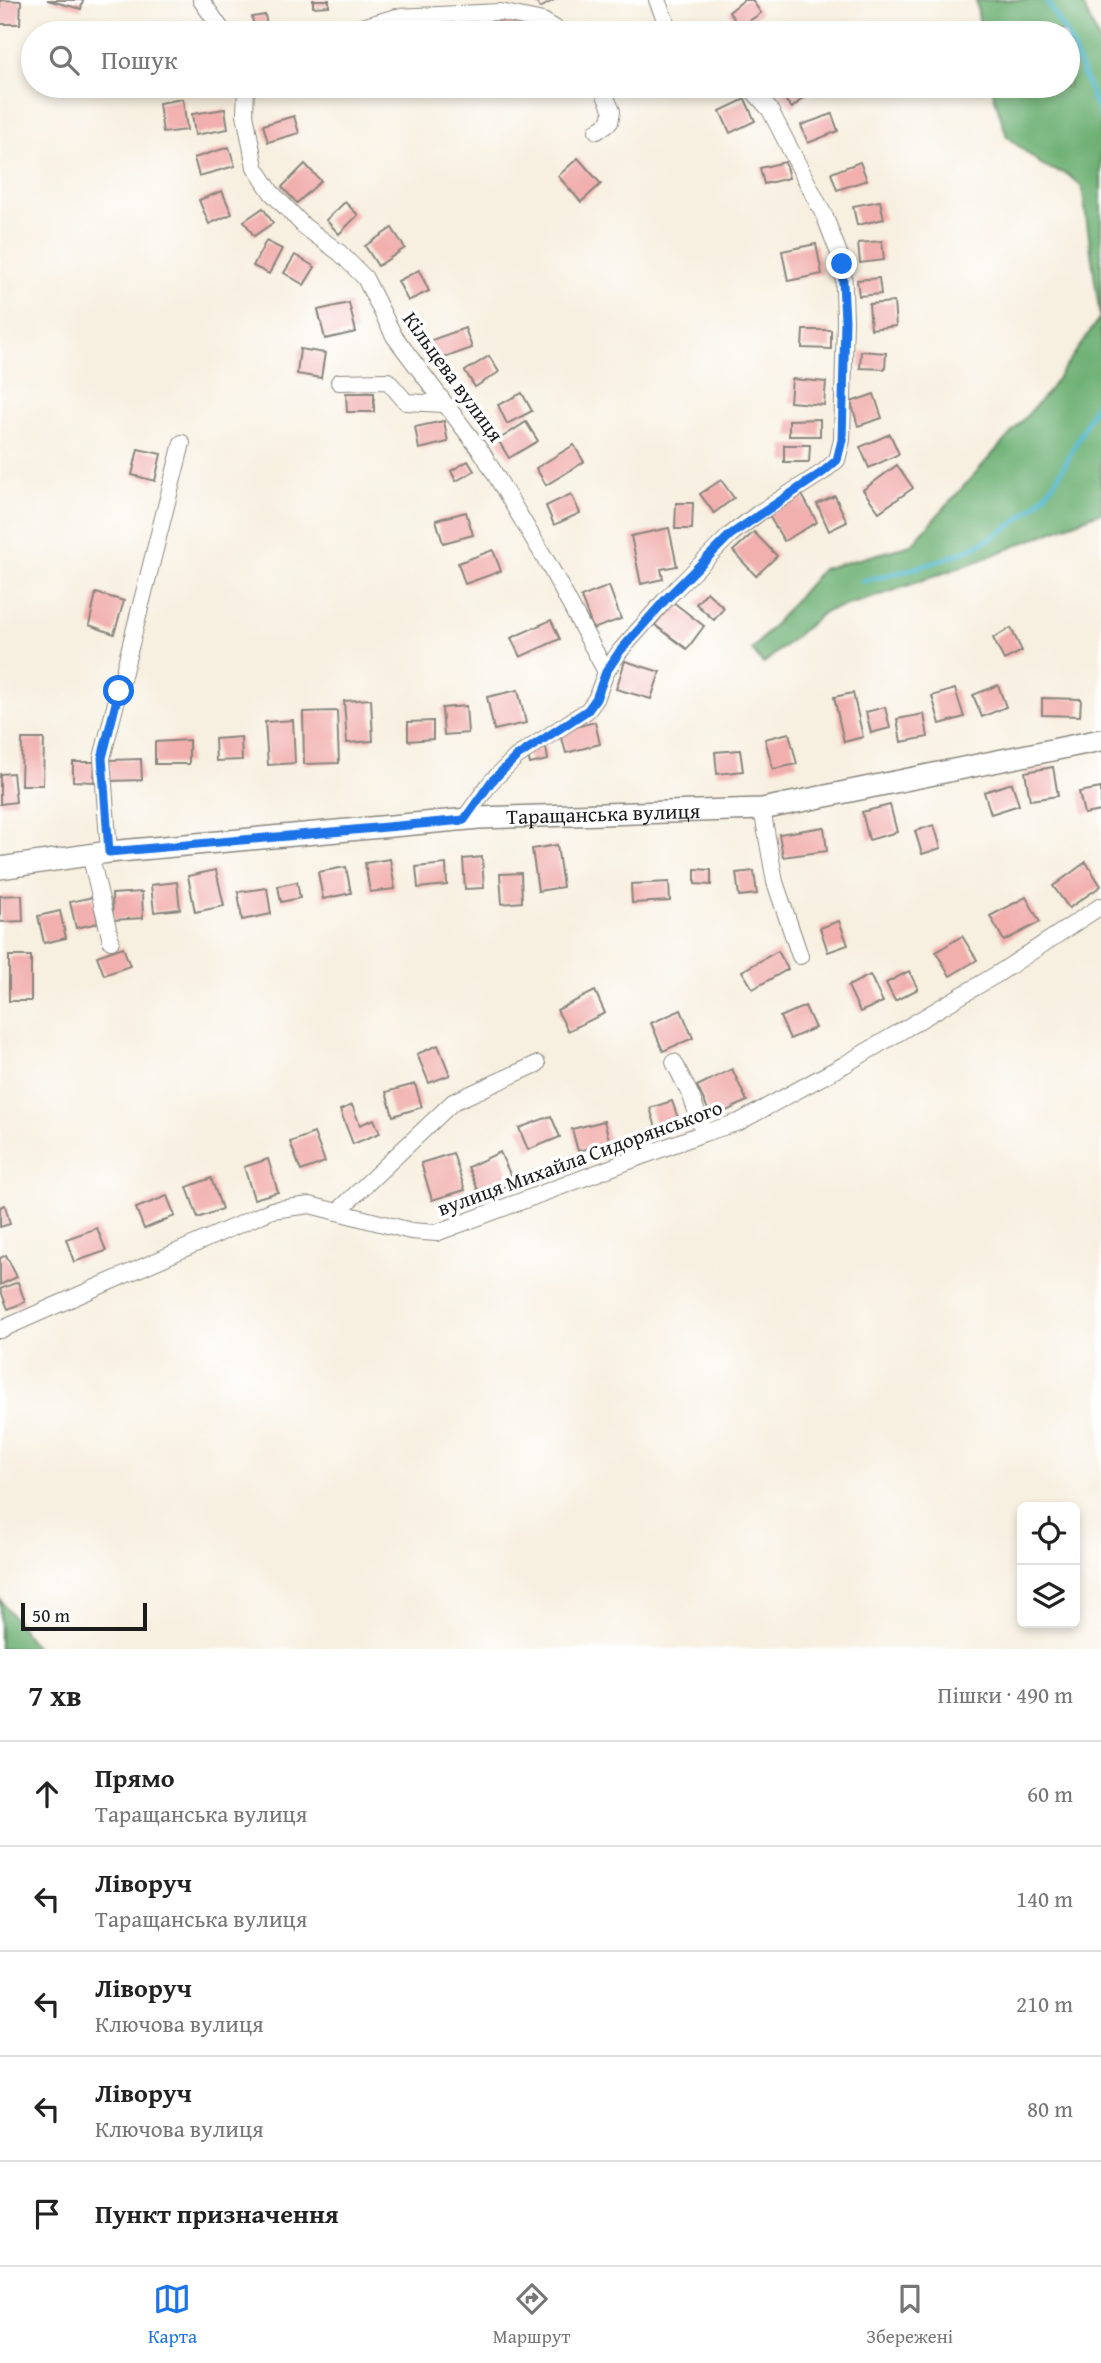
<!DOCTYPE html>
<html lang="uk">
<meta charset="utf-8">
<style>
:root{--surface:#fff;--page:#f2f2f2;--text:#222;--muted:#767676;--line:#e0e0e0;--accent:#1a73e8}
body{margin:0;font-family:"Gentium Book Plus",serif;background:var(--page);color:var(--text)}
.controls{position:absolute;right:21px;bottom:21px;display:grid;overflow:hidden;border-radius:10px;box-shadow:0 4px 10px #0003}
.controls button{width:63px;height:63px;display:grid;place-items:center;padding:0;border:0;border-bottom:2px solid var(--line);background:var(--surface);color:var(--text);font:35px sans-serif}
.scale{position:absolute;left:21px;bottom:18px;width:126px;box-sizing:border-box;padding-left:7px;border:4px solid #1c1c1c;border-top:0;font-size:19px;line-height:24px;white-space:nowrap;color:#1c1c1c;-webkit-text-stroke:5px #fff;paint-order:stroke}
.stop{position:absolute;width:21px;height:21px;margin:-16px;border:5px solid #1a73e8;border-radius:50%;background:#fff}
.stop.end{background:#1a73e8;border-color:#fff;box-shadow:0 2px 7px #0008}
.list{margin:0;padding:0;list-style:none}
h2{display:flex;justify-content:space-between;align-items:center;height:91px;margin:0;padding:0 28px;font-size:30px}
h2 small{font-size:23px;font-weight:400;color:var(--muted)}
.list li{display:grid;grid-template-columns:46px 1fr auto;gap:21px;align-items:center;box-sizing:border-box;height:105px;padding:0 28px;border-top:2px solid var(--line)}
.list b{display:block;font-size:26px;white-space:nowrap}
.list p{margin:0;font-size:23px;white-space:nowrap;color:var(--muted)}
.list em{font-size:23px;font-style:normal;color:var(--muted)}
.icon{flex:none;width:38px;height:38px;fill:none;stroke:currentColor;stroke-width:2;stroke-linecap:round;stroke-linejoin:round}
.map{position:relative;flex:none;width:1101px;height:1649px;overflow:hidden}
.search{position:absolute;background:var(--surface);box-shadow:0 4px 10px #0003;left:21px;right:21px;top:21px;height:77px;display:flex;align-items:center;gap:18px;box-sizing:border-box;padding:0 24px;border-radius:38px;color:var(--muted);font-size:26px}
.sheet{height:616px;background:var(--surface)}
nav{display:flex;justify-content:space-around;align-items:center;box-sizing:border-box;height:98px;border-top:2px solid var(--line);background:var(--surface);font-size:19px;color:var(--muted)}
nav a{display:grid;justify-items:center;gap:4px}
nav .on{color:var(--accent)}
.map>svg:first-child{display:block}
</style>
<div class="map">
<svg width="1101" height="1649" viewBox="0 0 1101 1649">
<rect width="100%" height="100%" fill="#fff"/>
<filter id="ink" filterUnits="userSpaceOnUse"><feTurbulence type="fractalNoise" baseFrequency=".0143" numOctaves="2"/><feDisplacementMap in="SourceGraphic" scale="14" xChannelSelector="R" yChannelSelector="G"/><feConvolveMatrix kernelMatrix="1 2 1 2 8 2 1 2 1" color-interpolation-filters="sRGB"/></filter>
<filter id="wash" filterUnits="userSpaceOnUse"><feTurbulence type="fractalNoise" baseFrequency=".00686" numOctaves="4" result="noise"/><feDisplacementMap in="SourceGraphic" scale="28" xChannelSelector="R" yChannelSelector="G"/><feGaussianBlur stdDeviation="1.57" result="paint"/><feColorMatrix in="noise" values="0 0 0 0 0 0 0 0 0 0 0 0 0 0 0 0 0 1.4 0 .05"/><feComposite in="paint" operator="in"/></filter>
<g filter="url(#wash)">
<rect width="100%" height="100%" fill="#f7efdf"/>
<g fill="#6eb175" stroke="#456648" stroke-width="2">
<polygon points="976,0 1081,0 1101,45 1101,512 978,561 878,596 824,612 763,664 752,650 822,569 911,545 1047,393 1100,317 1082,187 1067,174 1045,167 1007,137 991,86 1068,86 1068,33 981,33"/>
<polygon points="0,1599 37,1649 0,1649"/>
</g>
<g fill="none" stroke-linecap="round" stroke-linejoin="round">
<g stroke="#4eb6cc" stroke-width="5">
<polyline points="1046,0 1066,33"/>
<polyline points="1068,36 1101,118"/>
<path d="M862 581C935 566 1018 542 1059 475 1074 449 1087 421 1101 394"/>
</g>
</g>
<g id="blocks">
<g fill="#f1afad">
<polygon points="0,0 21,1 20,24 0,24"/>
<polygon points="47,0 83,0 81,9"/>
<polygon points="313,0 329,0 329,6 313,7"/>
<polygon points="535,0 554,0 540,8"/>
<polygon points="744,0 752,0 761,13 740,27 729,12"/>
<polygon points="265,15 268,31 255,33 252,17"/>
<polygon points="518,20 519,33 485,33 485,21"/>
<polygon points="419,21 424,33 391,33"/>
<polygon points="785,86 813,86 815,87 792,108 778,92"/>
<polygon points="183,99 187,130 163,133 159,103"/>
<polygon points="745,99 755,121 730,133 720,111"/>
<polygon points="225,109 228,129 195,135 192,114"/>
<polygon points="832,114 838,131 808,143 801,125"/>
<polygon points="294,116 299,133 268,142 263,125"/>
<polygon points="229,147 235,166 199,176 194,158"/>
<polygon points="578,158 601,184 581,202 558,176"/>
<polygon points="785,162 789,178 764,184 760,168"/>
<polygon points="860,162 867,180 837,190 831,173"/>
<polygon points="305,164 321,181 297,203 282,187"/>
<polygon points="222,191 232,214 209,224 199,200"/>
<polygon points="880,201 884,219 857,225 853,206"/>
<polygon points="345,202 358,215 339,234 326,220"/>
<polygon points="263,208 273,223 254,236 244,221"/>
<polygon points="392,228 405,248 378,266 365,246"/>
<polygon points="266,241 282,249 269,274 253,266"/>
<polygon points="882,241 884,260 860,263 858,243"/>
<polygon points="816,244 822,274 788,281 782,251"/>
<polygon points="295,255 315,267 304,285 284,273"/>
<polygon points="419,270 429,291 408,301 398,281"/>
<polygon points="879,278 881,294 859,296 857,280"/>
<polygon points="894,302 896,326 871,329 869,304"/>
<polygon points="349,303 356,332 325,339 318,310"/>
<polygon points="465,328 472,348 433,362 426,342"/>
<polygon points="803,330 831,330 831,349 802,348"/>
<polygon points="300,349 325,353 321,378 297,374"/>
<polygon points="861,351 886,353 885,369 860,368"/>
<polygon points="489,356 499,372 475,387 465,371"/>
<polygon points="792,379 826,382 824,405 790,402"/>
<polygon points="346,393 374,393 374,412 347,412"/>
<polygon points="522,393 532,411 507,424 498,405"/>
<polygon points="874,394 882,418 858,426 851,402"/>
<polygon points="820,419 820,436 789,436 789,420"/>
<polygon points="444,421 448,442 419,449 415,427"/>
<polygon points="526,422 538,441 509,458 498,440"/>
<polygon points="890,434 899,454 869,468 860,447"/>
<polygon points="574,445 584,462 546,485 536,468"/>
<polygon points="784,445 810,445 809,462 784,462"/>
<polygon points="138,449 161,454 155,481 132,475"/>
<polygon points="468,461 474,471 456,481 451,471"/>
<polygon points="897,465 913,488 879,512 863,490"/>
<polygon points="721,480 734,498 714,513 700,494"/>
<polygon points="801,493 817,522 784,541 768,514"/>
<polygon points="571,494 580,513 554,525 546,506"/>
<polygon points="835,496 847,522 829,531 817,504"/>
<polygon points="676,503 693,503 692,529 675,529"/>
<polygon points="466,512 473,535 443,543 436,520"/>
<polygon points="669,528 677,566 661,569 663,579 641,584 631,536"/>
<polygon points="754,532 777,556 756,576 733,551"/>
<polygon points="493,550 501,571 465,584 458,563"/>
<polygon points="609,586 621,619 593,629 581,597"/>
<polygon points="707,592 724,608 714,620 696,604"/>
<polygon points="96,593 124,601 114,634 89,625"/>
<polygon points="673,602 704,626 687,649 655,625"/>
<polygon points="551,620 560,639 520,657 511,638"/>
<polygon points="1011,628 1022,651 1004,660 993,638"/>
<polygon points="625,661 660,672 651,699 616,689"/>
<polygon points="998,685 1006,707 982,717 973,695"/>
<polygon points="955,689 964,717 940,724 932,696"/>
<polygon points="518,690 526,723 494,730 487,697"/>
<polygon points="853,693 863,737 844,742 834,697"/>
<polygon points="1042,698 1081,699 1080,716 1042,715"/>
<polygon points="371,699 373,741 347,743 344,701"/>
<polygon points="466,706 468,733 444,735 442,708"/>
<polygon points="885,707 890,728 871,733 866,712"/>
<polygon points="337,711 339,763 304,764 303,712"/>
<polygon points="924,714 928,737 901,742 897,719"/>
<polygon points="293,720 295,763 268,765 265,722"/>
<polygon points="433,721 433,739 408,741 408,722"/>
<polygon points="595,722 600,744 566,753 560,731"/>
<polygon points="789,733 797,764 773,769 765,739"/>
<polygon points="241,737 242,760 216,761 215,739"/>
<polygon points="22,739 44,739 43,785 21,785"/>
<polygon points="189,740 189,764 155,764 155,742"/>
<polygon points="546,747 548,760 530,764 527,751"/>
<polygon points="740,750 743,771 717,774 715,752"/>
<polygon points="141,759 142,780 110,781 109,760"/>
<polygon points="73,762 95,762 94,782 73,781"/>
<polygon points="1053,767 1058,796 1030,800 1025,772"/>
<polygon points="13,773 16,802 0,804 0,774"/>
<polygon points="1012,783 1019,805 991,814 984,792"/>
<polygon points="1101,788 1101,811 1084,814 1079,792"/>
<polygon points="890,805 897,832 869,840 862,812"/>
<polygon points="934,825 941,848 922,854 915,831"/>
<polygon points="824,827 827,851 783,857 779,834"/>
<polygon points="557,845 563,887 538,891 532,849"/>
<polygon points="482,857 484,888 465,889 463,859"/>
<polygon points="390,859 395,889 370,892 365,863"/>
<polygon points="1086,862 1101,886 1069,908 1053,886"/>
<polygon points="446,864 447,885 418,888 416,867"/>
<polygon points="346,867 351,893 323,899 318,872"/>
<polygon points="695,869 711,870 711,885 695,884"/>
<polygon points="216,870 224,906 195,912 188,876"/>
<polygon points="754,871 757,894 739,896 736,873"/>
<polygon points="521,873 522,902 502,904 500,874"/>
<polygon points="177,882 180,909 154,912 151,885"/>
<polygon points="297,882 300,898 281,902 278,886"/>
<polygon points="669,882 670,901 632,903 631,884"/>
<polygon points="267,888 271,914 242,920 238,892"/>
<polygon points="142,892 143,918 113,920 112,894"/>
<polygon points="22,895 23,921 0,922 0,896"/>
<polygon points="93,897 98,923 76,928 70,902"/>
<polygon points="1026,897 1040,922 1004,941 990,916"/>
<polygon points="60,911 66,938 44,943 38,916"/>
<polygon points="839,921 848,945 828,952 820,928"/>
<polygon points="962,936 977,960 950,976 936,952"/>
<polygon points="123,947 130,966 104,975 97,956"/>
<polygon points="778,951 788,969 753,989 742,971"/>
<rect x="9" y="956" width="22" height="45"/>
<polygon points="909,971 918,989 895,1001 886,983"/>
<polygon points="870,975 883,1002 860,1012 848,986"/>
<polygon points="595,991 605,1013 568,1031 557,1010"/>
<polygon points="805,1006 815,1028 790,1039 780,1017"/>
<polygon points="681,1010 693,1038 663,1051 651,1023"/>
<polygon points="438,1045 450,1075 429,1083 417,1054"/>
<polygon points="732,1069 747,1101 712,1118 697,1086"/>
<polygon points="415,1084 422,1107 393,1116 386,1092"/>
<polygon points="672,1101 680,1124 657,1131 650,1108"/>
<polygon points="352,1105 360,1125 374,1119 380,1133 353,1144 340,1110"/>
<polygon points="551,1116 560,1137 528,1150 519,1128"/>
<polygon points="604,1121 610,1143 578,1151 572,1129"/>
<polygon points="314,1133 325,1162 301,1171 290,1142"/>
<polygon points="500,1152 514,1183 481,1197 468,1167"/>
<polygon points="453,1153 465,1190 432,1200 421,1163"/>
<polygon points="268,1159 278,1192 254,1199 244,1167"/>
<polygon points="211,1178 222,1209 198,1218 187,1187"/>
<polygon points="167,1196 175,1216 144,1229 136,1208"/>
<polygon points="5,1205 10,1224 0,1227 0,1207"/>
<polygon points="97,1228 106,1251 74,1262 66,1239"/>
<polygon points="6,1255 17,1277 0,1285 0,1258"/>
<polygon points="18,1282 25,1302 8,1309 0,1289"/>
</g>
</g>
</g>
<g filter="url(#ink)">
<use href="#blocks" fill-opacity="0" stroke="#8a867e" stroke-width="2"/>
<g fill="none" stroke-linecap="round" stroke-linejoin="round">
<defs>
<g id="minor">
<polyline points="201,0 224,33"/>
<polyline points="657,0 668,27 683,33"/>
<polyline points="341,33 397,17 500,12 543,21 563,33"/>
<polyline points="641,33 668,27"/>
<polyline points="246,86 245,114 255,167 271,192 305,227 340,253 365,278 394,336 483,454 549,565 606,672"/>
<polyline points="597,131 610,122 612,111 601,86"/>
<polyline points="339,382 388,381 406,402 444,404"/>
<polyline points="762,809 775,882 800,956"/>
<polyline points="464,819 491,782 516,757 588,710 596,699 606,672 620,651 666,599 730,535 759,513 823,472 837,460 842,440 845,320 843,264 825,217 770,110 749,86"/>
<polyline points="109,852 102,758 182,443"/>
<polyline points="90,854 111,941"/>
<polyline points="674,1062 691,1096 704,1133"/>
<polyline points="337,1212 453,1102 537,1064"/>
<polyline points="0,1330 272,1210 310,1205 411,1231 436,1233 704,1133 739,1122 844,1065 999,973 1101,906"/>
</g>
<g id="major">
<path id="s1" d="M0 868 109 852 479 818 762 809 1101 740"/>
</g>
</defs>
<use href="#minor" stroke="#8a867e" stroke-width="18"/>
<use href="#major" stroke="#8a867e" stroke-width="24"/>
<use href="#minor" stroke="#fff" stroke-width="16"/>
<use href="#major" stroke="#fff" stroke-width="21"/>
</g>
</g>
<g fill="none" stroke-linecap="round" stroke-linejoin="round" filter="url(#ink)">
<polyline stroke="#1a73e8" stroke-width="9" points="119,691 102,758 109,852 464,820 491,782 516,757 588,710 596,699 606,672 620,651 666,599 730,535 823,472 837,460 842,440 845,320 842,264"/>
</g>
<g text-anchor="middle" stroke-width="7" stroke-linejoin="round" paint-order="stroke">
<g font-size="21" fill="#1c1c1c" stroke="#fff">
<text transform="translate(453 377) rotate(54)" y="7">Кільцева вулиця</text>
<text dy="7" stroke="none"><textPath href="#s1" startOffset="606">Таращанська вулиця</textPath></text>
<text transform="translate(580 1158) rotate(-20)" y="7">вулиця Михайла Сидорянського</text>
</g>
</g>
</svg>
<div class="controls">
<button><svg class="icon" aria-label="locate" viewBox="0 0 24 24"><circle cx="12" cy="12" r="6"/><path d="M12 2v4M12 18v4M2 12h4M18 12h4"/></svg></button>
<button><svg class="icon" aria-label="layers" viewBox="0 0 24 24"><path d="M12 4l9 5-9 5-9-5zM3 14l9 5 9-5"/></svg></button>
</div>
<div class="scale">50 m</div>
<div class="stop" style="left:119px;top:691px"></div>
<div class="stop end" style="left:842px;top:264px"></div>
<div class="search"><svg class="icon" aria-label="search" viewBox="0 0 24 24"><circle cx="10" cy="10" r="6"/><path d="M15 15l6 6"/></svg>Пошук</div>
</div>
<section class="sheet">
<h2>7 хв<small>Пішки · 490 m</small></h2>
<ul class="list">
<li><svg class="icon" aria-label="ahead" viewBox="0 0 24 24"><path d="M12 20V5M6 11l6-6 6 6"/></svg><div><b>Прямо</b><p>Таращанська вулиця</p></div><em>60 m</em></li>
<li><svg class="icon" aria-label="left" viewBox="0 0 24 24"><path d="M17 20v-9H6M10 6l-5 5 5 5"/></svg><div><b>Ліворуч</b><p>Таращанська вулиця</p></div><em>140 m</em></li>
<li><svg class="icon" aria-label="left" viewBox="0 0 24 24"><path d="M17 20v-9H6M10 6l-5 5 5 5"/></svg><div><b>Ліворуч</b><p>Ключова вулиця</p></div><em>210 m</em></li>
<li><svg class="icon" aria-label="left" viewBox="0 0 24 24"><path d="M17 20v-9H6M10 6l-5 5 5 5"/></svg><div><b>Ліворуч</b><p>Ключова вулиця</p></div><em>80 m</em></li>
<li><svg class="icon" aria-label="arrive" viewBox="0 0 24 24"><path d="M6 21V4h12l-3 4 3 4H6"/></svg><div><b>Пункт призначення</b></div></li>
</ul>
</section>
<nav>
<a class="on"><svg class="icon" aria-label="map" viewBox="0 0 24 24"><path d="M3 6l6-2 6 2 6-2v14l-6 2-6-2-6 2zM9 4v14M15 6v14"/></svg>Карта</a>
<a><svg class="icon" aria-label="directions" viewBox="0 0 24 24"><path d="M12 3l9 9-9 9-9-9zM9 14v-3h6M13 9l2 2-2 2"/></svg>Маршрут</a>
<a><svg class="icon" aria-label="saved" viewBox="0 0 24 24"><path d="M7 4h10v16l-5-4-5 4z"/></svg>Збережені</a>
</nav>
